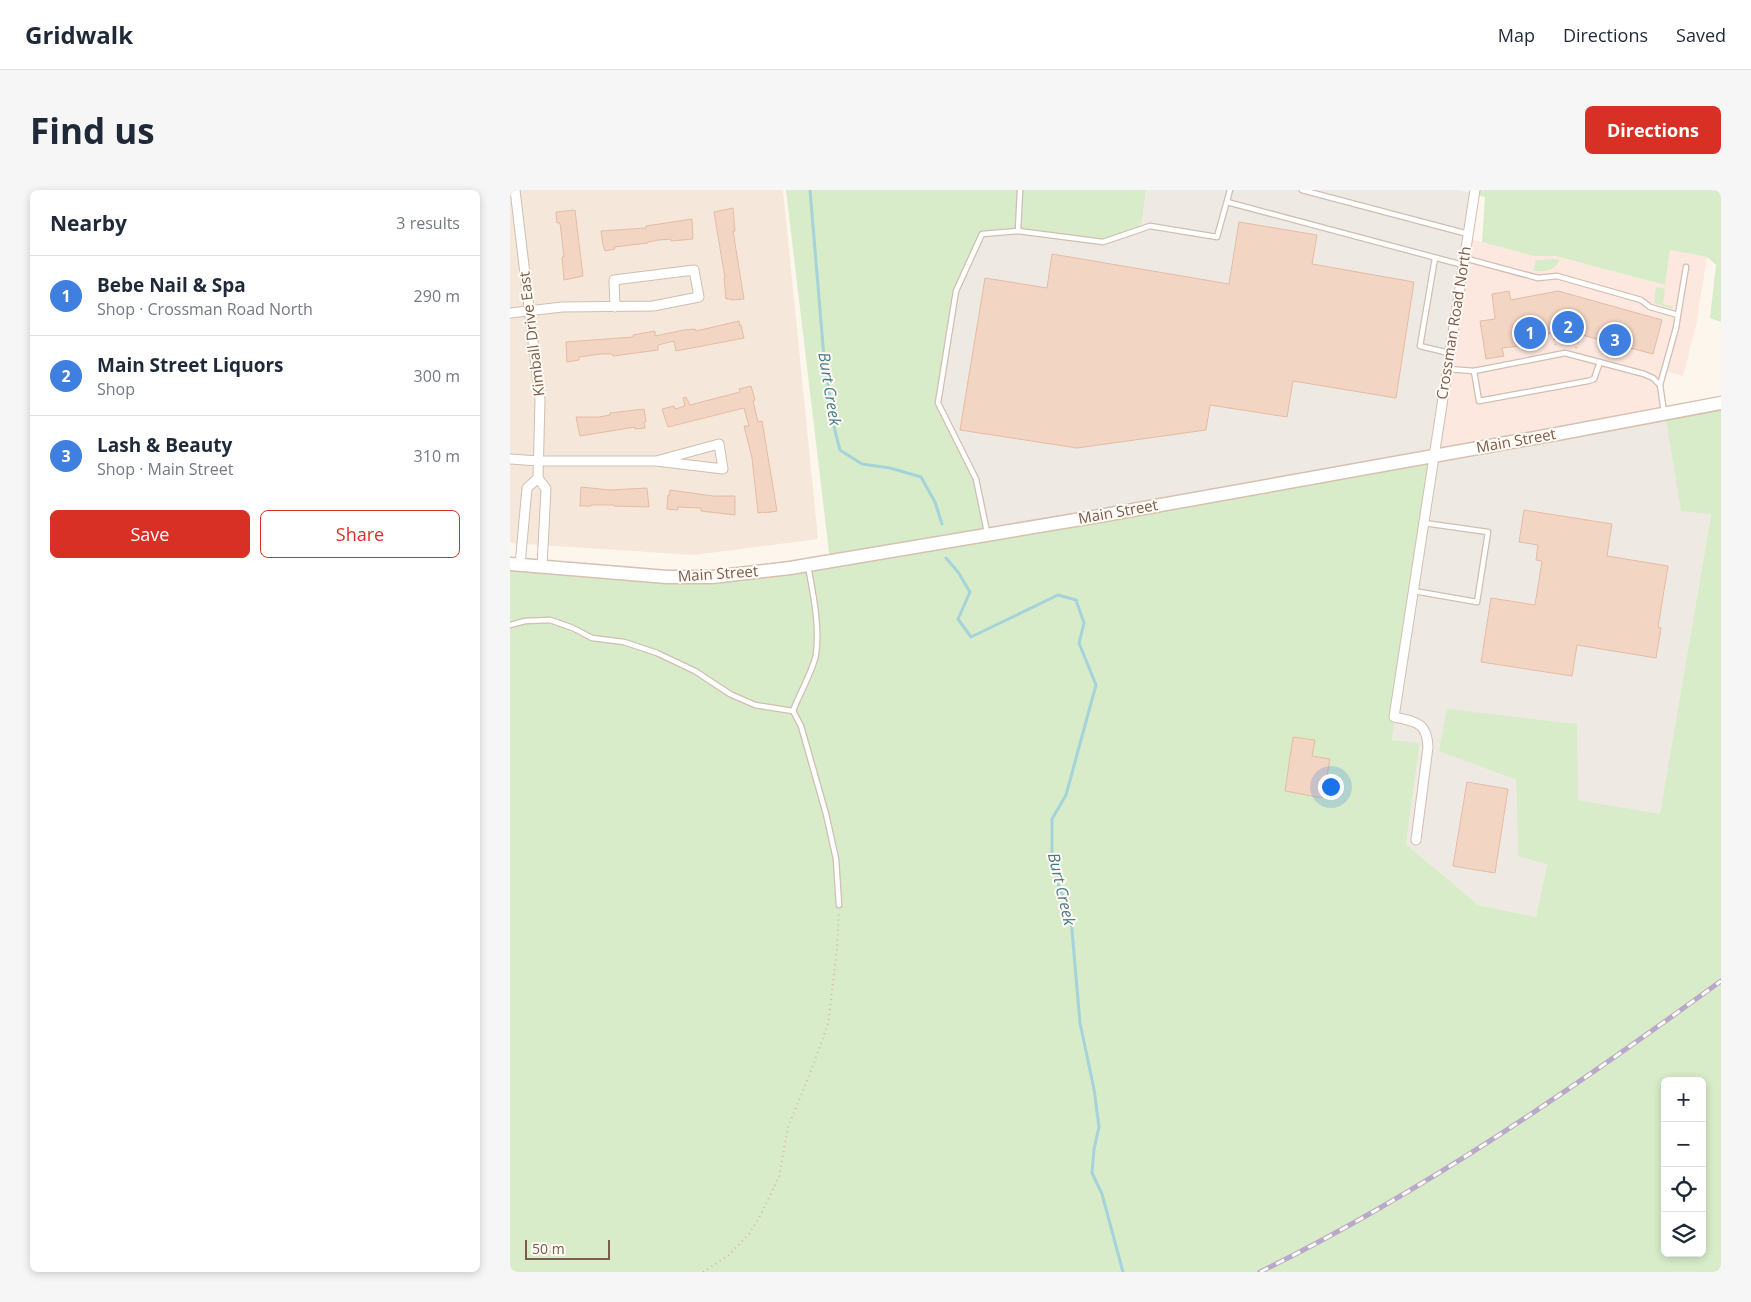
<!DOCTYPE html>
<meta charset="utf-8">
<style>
:root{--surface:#fff;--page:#f6f6f7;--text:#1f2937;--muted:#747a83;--line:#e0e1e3;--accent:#d93025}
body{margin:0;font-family:"Open Sans",sans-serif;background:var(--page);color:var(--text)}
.controls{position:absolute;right:15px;bottom:15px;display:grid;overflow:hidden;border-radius:8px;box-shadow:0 2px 8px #0003}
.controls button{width:45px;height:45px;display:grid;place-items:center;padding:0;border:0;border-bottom:1px solid var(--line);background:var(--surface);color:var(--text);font:25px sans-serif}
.scale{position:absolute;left:15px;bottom:12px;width:85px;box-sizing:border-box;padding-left:5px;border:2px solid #7a5c4d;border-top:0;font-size:14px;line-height:18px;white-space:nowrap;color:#7a5c4d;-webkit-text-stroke:4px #fffaf3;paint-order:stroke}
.you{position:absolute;left:820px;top:596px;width:18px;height:18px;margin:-12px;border:4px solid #fff;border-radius:50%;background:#1a73e8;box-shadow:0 0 0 8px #1a73e833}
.badge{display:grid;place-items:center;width:32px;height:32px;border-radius:50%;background:var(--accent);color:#fff;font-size:16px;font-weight:700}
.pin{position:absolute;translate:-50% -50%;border:2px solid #fff;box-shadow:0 1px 5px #0006}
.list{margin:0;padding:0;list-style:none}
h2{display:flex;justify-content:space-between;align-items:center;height:65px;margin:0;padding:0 20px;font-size:21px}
h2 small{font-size:16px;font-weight:400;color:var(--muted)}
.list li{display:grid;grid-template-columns:32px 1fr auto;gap:15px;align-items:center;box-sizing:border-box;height:80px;padding:0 20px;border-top:1px solid var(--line)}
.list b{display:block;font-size:19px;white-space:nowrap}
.list p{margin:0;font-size:16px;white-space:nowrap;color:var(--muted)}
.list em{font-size:16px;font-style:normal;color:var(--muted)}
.actions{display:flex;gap:10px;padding:15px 20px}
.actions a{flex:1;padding:11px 0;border:1px solid var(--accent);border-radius:8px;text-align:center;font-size:18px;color:var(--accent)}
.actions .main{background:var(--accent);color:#fff}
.icon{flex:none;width:28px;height:28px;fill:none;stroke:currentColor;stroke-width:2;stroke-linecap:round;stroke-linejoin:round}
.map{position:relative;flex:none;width:1211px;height:1082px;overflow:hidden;border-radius:8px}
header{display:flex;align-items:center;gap:30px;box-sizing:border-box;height:70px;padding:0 25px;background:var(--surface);border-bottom:1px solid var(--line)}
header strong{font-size:24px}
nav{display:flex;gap:28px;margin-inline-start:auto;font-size:18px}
.intro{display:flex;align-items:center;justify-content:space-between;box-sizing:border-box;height:120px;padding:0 30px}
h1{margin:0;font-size:35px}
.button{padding:12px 22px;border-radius:8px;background:var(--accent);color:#fff;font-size:18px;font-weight:700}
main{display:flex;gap:30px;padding:0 30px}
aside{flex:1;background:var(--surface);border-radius:8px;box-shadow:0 2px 8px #0003}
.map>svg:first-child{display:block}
</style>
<header>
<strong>Gridwalk</strong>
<nav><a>Map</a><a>Directions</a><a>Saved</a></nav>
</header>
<div class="intro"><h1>Find us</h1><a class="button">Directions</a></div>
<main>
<aside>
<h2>Nearby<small>3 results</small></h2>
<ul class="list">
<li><span class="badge" style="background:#3f7fe0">1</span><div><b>Bebe Nail &amp; Spa</b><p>Shop · Crossman Road North</p></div><em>290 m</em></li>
<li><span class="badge" style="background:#3f7fe0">2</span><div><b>Main Street Liquors</b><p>Shop</p></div><em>300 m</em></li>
<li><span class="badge" style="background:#3f7fe0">3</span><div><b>Lash &amp; Beauty</b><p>Shop · Main Street</p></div><em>310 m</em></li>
</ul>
<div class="actions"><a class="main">Save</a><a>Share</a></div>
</aside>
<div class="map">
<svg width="1211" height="1082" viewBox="0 0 1211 1082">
<rect width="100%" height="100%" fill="#fdf6ec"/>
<polygon fill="#f5e8da" points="0,0 273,0 308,349 184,365 0,353"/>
<polygon fill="#fde8e0" points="957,48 1023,66 1045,66 1155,95 1160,60 1197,67 1186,136 1173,186 1155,181 1150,195 1155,223 924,265"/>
<polygon fill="#efe9e4" points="636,0 950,0 964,4 924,265 1155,223 1201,323 1150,625 1068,610 929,561 1006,590 1008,666 1037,673 1026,727 968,715 896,654 910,554 882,550 884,527 478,344 428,213 446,101 472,44 632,31"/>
<g fill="#d8ecc9" fill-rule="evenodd">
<path d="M276 0H636L632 31 626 41 593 52 508 41 472 44 446 101 428 213 466 289 478 344 924 265 882 550 910 553 896 654 968 715 1026 727 1037 674 1008 666 1006 590 929 561 937 519 1067 534 1068 610 1150 624 1201 324 1171 321 1155 223 1211 213V1082H0V374L202 387 320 371ZM1155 891H1192V1063H1155Z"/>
<polygon points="965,0 1211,0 1211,132 1200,128 1206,75 1197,67 1160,60 1155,95 1045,66 1023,66 972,52 975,7 964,4"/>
<path d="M1046 69 1050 70C1045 80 1034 84 1023 80L1026 70Z"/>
<polygon points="1146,97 1155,99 1153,114 1163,116 1162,119 1144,113"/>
</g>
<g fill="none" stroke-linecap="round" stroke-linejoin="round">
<g stroke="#a5d3da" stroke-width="3">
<polyline points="300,0 314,168 325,241 330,260 352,274 380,278 411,287 425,312 432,334"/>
<polyline points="436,368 448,382 460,402 448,429 461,447 548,405 566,410 574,433 569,453 586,495 556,605 542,629 542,663 547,691 561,729 570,833 584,899 589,937 584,959 582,983 592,1004 613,1082"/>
</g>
</g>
<g fill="#f3d5c3" stroke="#e6bba3">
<polygon points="223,18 225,41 223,41 234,109 221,110 221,109 216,109 214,88 215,88 204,22"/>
<polygon points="65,20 73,86 54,90 52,67 54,67 50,33 47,33 46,22"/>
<polygon points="182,29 183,49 161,51 161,49 149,50 138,52 138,53 104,57 105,59 95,61 93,55 91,41 136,38 136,36"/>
<polygon points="729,32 807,45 802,74 904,92 886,208 783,191 777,227 700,215 696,240 567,258 450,240 475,88 537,98 542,64 719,94"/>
<polygon points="999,101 1001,110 1048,101 1152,130 1143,164 1057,141 1007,148 1009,156 992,158 994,166 976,169 970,131 985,129 982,104"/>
<polygon points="229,131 230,136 231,135 234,148 166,161 164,151 148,155 148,160 103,166 102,164 91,164 69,167 69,170 57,172 56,152 123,147 123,145 145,141 145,146 174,140 185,139 186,141"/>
<polygon points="241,196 245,210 243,211 248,232 252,231 267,321 254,323 254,322 248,323 242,268 234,236 239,236 234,218 158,237 152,219 164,216 165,219 175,216 173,208 176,207 180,215 230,202 229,199"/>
<polygon points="134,219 136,232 134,232 135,238 125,239 125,237 70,246 66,227 89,227 100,225 100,223"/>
<polygon points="71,297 100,300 137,298 139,317 104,316 104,315 81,315 81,316 70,316"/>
<polygon points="160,300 203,306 225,306 225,325 191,321 191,318 168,317 168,320 157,319 158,305 159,306"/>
<polygon points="1014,320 1102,334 1097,366 1158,376 1148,437 1151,438 1146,468 1067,455 1062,486 971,472 981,408 1025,415 1032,371 1026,370 1028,355 1009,352"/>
<polygon points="783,547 805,550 802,566 820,569 813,608 775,601"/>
<polygon points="957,592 998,599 985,683 943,676"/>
</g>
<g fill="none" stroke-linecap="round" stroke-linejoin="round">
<defs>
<g id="service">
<polyline points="792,0 958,44"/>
<polyline points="717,12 953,75"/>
<polyline points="508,41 510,0"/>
<polyline points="925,68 910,156 939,163"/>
<polyline points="1168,125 1176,77"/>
<polyline points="938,179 964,181 1055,163 1134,184 1143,188 1150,195 1166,138 1168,125 1140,117 1131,110 1047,86 1028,88 954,68"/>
<polyline points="964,181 969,211 1078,191 1084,189 1090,172"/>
<polyline points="1150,195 1154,222"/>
<polyline points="477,342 466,289 428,213 446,101 472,44 508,41 593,52 640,36 707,47 720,0"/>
<polyline points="904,401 967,412 978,342 914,333"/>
<polyline points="0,435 15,431 40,430 63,438 82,448 114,452 147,463 185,481 220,504 245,515 283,521 291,536 316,624 326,669 329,715"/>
<path d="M283 521C288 507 305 476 306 464 310 435 303 404 298 376"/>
</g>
<g id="minor">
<polyline points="5,0 30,210 28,288"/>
<polyline points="0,123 52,117 143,116 189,107 184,80 104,90 105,117"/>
<polyline points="0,269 29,271 146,271 213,279 209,254 146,271"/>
<polyline points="10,375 17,298 28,288 36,299 32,376"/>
<path d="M906 650 918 557C917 532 906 532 884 527 911 351 938 176 965 0"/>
</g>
<polyline id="secondary" points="0,374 157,387 202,387 280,378 595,325 1052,243 1211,213"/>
</defs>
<use href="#service" stroke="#d1beb0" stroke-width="7"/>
<use href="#minor" stroke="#d1beb0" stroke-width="11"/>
<use href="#secondary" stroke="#d6c0b0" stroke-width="15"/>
<g stroke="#d9b8a5" stroke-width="2" stroke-dasharray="1 4" stroke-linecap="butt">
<polyline points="1044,149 1046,156"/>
<polyline points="1066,158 1068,151"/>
<polyline points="193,1082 219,1065 239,1044 249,1028 269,987 278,937 301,881 318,834 327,759 329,722"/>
</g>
<use href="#service" stroke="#fff" stroke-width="4.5"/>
<use href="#minor" stroke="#fff" stroke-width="9"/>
<use href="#secondary" stroke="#fff" stroke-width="12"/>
<defs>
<path id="rail" d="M750 1082C913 1002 1064 898 1211 791"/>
</defs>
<use href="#rail" stroke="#b9a8c9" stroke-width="5"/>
<use href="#rail" stroke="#fffaf3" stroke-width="3" stroke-dasharray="9" stroke-linecap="butt"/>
</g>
<g text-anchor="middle" stroke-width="4" stroke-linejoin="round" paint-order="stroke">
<g font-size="15" fill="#7a5c4d" stroke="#fffaf3">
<text transform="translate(944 133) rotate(-81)" y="5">Crossman Road North</text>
<text transform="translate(22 144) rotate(-97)" y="5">Kimball Drive East</text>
<text transform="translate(1006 251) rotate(-10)" y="5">Main Street</text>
<text transform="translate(608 322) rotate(-10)" y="5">Main Street</text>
<text transform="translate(208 384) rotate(-4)" y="5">Main Street</text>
</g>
<g font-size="16" font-style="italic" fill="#437c86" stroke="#fffaf3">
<text transform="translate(320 199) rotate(81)" y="6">Burt Creek</text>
<text transform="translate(552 699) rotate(77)" y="6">Burt Creek</text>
</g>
</g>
</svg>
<div class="controls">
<button>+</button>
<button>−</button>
<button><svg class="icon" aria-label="locate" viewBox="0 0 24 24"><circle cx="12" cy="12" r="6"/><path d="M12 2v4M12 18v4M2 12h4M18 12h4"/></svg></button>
<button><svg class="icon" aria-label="layers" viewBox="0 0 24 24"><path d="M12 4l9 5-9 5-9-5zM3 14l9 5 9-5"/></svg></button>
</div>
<div class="scale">50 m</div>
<div class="you"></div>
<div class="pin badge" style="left:1020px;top:143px;background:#3f7fe0">1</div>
<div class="pin badge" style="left:1058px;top:137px;background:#3f7fe0">2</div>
<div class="pin badge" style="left:1105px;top:150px;background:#3f7fe0">3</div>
</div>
</main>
